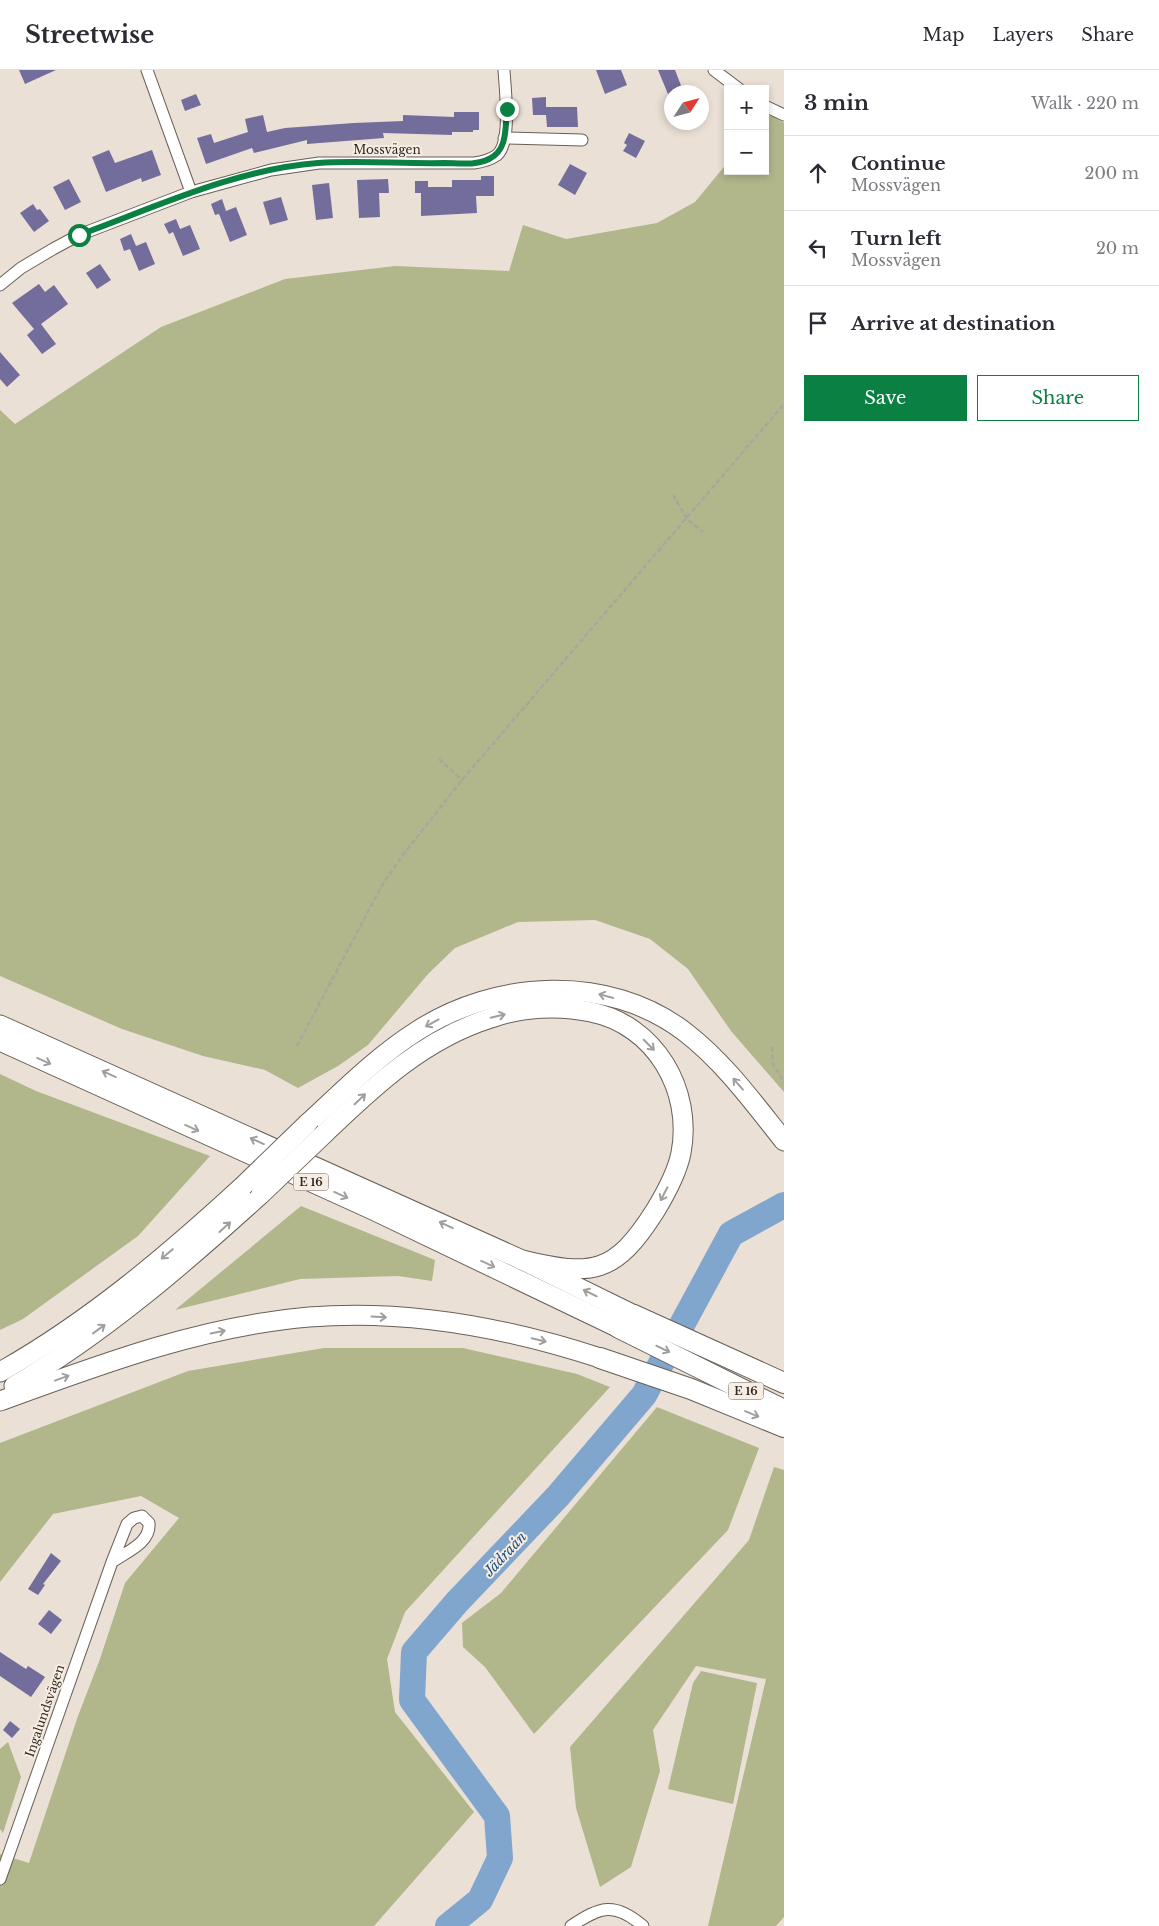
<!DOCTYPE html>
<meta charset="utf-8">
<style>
:root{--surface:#fff;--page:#f2f2f3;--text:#2b2b33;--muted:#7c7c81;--line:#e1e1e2;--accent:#0b8043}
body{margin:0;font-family:"Libre Baskerville",serif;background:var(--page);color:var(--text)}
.controls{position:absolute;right:15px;top:15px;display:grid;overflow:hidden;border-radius:0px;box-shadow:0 2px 8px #0003}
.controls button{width:45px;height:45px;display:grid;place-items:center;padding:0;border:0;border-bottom:1px solid var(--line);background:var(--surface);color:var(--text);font:25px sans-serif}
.compass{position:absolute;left:664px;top:15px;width:45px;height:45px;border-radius:50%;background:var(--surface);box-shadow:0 2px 8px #0003;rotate:54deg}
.stop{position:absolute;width:15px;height:15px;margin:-11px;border:4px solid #0b8043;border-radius:50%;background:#fff}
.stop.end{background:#0b8043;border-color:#fff;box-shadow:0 1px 5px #0008}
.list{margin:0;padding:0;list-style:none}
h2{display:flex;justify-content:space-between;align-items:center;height:65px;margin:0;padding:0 20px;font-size:21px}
h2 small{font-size:16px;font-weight:400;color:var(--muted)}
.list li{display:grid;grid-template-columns:32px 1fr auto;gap:15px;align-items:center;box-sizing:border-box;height:75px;padding:0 20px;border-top:1px solid var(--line)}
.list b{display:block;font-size:19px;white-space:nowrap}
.list p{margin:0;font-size:16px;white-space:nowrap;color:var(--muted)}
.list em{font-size:16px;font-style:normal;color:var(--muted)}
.actions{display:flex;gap:10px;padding:15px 20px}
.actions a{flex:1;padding:11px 0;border:1px solid var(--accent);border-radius:0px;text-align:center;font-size:18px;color:var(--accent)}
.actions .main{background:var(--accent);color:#fff}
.icon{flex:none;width:28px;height:28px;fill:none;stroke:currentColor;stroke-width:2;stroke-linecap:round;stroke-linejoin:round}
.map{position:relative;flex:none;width:784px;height:1856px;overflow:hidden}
header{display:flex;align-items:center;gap:30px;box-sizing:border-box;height:70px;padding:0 25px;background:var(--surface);border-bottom:1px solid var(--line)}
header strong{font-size:24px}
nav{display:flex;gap:28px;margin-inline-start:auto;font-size:18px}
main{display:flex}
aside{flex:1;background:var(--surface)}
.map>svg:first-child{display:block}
</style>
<header>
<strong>Streetwise</strong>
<nav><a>Map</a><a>Layers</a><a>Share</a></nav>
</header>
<main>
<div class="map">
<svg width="784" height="1856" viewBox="0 0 784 1856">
<rect width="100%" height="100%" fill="#eae0d6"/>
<g fill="#b2b68b">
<polygon points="772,45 784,53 784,1022 731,961 688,899 650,869 595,850 518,852 455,878 428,904 368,975 338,996 298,1018 265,1000 203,986 122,959 0,906 0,340 15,354 161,257 285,209 395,196 509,201 523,155 566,169 657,153 695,132 728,92 728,101 765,101 765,48"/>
<polygon points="0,1004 36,1021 210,1086 138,1166 23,1249 0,1260"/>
<polygon points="301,1136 435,1190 432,1211 398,1206 300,1209 175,1240"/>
<polygon points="324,1278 463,1278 577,1304 610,1317 405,1542 387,1589 395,1642 474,1742 374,1856 0,1856 0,1784 29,1793 78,1646 100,1589 125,1513 179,1448 141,1426 53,1444 0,1512 0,1373 188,1301"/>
<polygon points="657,1337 759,1378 728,1460 534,1664 485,1597 463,1577 462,1553 501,1523"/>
<polygon points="774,1397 784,1400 784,1847 776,1856 708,1856 766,1609 696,1596 653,1660 660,1701 631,1797 600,1817 576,1738 570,1677 749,1470"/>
<polygon points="701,1601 757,1613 733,1734 668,1719 693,1613"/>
<polygon points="8,1672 21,1707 3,1763 0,1759 0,1679"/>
</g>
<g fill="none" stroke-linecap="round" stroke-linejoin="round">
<polyline stroke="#81a6cd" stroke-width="26" points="448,1856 480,1830 500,1788 497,1746 412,1630 414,1582 457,1532 558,1426 644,1325 731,1164 784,1135"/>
</g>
<g fill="#736d9c">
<polygon points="19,0 56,0 25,14"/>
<polygon points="596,0 621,0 627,15 605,24"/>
<polygon points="658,0 675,0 682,18 668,24"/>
<polygon points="196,24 201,35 185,41 181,30"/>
<polygon points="546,27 546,40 546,37 577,37 578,57 547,57 546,45 533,45 532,28"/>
<polygon points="454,42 479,42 479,60 473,60 473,62 452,62 452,65 383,63 384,68 307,74 307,70 254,83 252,78 206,94 197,68 211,64 214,73 248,62 245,49 263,45 267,62 285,58 354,53 403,51 403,45 454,47"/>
<polygon points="629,63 645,71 636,88 623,81 627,75 624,73"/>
<polygon points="109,80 115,93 152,80 161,105 142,112 141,108 106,122 92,87"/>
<polygon points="570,94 587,103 575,125 558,115"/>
<polygon points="481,106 494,106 494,126 476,126 477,143 421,146 421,123 415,123 415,111 428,111 428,117 452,117 452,110 481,110"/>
<polygon points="69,109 81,132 65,140 53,117"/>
<polygon points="388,109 389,123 379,123 380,147 359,148 357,110"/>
<polygon points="329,113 333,148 316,150 312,115"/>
<polygon points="281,127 288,150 270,155 263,132"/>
<polygon points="222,129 226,141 236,137 247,165 230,172 219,144 215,145 211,134"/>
<polygon points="33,134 37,140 40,139 49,151 34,162 20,143"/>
<polygon points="176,149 180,159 190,155 200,179 183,186 173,162 169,164 164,154"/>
<polygon points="131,164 136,176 146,172 155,194 139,201 130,179 124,181 120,169"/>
<polygon points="100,194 111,210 97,219 86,203"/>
<polygon points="39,214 45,222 54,215 68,234 41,254 56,274 42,284 27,265 34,259 12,233"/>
<polygon points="0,282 20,305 7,317 0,309"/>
<polygon points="51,1483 61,1491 43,1514 45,1515 38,1525 28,1519"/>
<polygon points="49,1540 62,1550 51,1564 38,1554"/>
<polygon points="0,1582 26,1599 28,1596 45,1607 31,1627 0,1606"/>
<polygon points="10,1651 20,1659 12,1668 3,1660"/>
</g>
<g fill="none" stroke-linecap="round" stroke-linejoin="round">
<defs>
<g id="minor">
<polyline points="147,0 191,122"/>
<polyline points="714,0 739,19"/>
<polyline points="765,36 784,45"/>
<polyline points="504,68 582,70"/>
<path d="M0 215 21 198 53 179 79 165 191 122 271 100 319 93H474C482 92 490 90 497 85 512 72 505 19 504 0"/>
<path d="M0 1809 112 1492 127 1454 134 1448 142 1446 149 1453C151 1473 126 1482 112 1492"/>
<path d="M571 1856C600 1837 614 1831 643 1856"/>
</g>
<g id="trunk">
<polyline points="0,955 522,1190 634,1245"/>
<polyline points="0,971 373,1140 619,1258"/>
<path d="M307 1054C342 1022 376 987 417 961 496 910 608 903 685 962 724 992 753 1032 784 1071"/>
<path d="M325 1063C375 1015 424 969 491 948 522 937 559 935 591 942 655 955 693 1020 681 1083 677 1103 666 1123 655 1141 615 1204 593 1207 522 1190"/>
<path d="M0 1302C89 1252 168 1185 243 1116"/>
<path d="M14 1316C104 1263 184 1194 261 1124"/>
<path d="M0 1331C101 1294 202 1256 309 1247 407 1239 508 1258 600 1288"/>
</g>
<g id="motorway">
<polyline points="634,1245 784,1313"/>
<polyline points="619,1258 784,1340"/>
<polyline points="600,1288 691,1319 784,1357"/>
</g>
</defs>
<use href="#minor" stroke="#685f57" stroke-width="13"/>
<use href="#trunk" stroke="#685f57" stroke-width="21"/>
<use href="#motorway" stroke="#685f57" stroke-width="22"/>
<g stroke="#ada59d" stroke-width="2.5" stroke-dasharray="5 2.5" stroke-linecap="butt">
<polyline points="673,425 687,449 703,462"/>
<polyline points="439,689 462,710"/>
<polyline points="297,976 381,817 402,786 462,710 784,334"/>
<polyline points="772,977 773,994 784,1012"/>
</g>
<use href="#minor" stroke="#fff" stroke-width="11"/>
<use href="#trunk" stroke="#fff" stroke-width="19"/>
<use href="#motorway" stroke="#fff" stroke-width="20"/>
<defs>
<g id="trunk-bridge">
<polyline points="243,1116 307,1054"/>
<polyline points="261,1124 325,1063"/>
</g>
</defs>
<use href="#trunk-bridge" stroke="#685f57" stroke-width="21" stroke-linecap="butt"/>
<use href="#trunk-bridge" stroke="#fff" stroke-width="19"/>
</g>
<defs><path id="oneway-shaft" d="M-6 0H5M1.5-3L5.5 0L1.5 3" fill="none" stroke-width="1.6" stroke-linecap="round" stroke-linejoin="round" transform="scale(1.25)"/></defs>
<g stroke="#a09f9d">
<use href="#oneway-shaft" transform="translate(606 926) rotate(-165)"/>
<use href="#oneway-shaft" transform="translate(498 946) rotate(-13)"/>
<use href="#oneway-shaft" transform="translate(432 953) rotate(151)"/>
<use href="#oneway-shaft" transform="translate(649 975) rotate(45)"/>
<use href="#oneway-shaft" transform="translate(44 991) rotate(24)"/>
<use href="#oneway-shaft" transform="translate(109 1004) rotate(-156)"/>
<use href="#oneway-shaft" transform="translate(738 1014) rotate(-131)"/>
<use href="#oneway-shaft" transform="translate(360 1029) rotate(-44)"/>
<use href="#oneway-shaft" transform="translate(192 1058) rotate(24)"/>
<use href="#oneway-shaft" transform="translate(257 1071) rotate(-156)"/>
<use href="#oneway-shaft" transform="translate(664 1124) rotate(117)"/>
<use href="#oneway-shaft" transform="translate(341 1125) rotate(24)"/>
<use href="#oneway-shaft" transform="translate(446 1155) rotate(-155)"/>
<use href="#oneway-shaft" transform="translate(225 1157) rotate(-42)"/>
<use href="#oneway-shaft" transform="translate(167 1184) rotate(140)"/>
<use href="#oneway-shaft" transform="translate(488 1194) rotate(25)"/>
<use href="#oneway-shaft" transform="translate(590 1223) rotate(-154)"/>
<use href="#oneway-shaft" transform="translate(379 1247) rotate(3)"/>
<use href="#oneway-shaft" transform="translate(99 1259) rotate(-36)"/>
<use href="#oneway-shaft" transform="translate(218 1262) rotate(-12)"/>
<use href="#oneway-shaft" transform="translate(539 1270) rotate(14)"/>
<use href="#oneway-shaft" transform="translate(663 1279) rotate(26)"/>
<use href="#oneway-shaft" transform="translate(62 1308) rotate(-20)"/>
<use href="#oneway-shaft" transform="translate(752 1344) rotate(22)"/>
</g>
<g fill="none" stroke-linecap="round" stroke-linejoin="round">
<path stroke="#0b8043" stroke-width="6" d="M79 165C156 137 236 99 318 93 358 90 403 94 444 93 458 93 475 96 489 89 508 80 505 58 507 39"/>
</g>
<g text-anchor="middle" stroke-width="4" stroke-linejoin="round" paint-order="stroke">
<g fill="#f8ede3" stroke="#6a645e" stroke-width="1">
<rect x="293.5" y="1103.5" width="35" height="17" rx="4"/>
<rect x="728.5" y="1312.5" width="35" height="17" rx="4"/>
</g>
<g font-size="11" font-weight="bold" fill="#2d2925">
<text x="311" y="1116">E 16</text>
<text x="746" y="1325">E 16</text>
</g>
<g font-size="12" fill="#2d2925" stroke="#f8ede3">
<text x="387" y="84">Mossvägen</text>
<text transform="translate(45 1641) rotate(-71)" y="4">Ingalundsvägen</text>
</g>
<g font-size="14" font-style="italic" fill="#1b5083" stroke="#f8ede3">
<text transform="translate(505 1484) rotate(-47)" y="5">Jädraån</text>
</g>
</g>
</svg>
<div class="controls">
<button>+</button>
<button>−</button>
</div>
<svg class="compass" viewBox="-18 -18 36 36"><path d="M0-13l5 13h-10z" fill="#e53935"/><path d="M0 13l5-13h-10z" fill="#7c7c81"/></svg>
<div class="stop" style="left:79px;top:165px"></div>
<div class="stop end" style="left:507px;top:39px"></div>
</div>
<aside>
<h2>3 min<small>Walk · 220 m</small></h2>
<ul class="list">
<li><svg class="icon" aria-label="ahead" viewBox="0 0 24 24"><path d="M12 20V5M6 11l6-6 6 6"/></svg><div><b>Continue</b><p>Mossvägen</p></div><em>200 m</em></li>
<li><svg class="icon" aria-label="left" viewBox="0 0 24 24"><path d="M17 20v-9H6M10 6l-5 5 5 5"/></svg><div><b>Turn left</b><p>Mossvägen</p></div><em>20 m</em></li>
<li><svg class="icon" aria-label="arrive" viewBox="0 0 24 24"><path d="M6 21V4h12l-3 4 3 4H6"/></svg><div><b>Arrive at destination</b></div></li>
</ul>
<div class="actions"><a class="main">Save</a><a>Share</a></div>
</aside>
</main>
